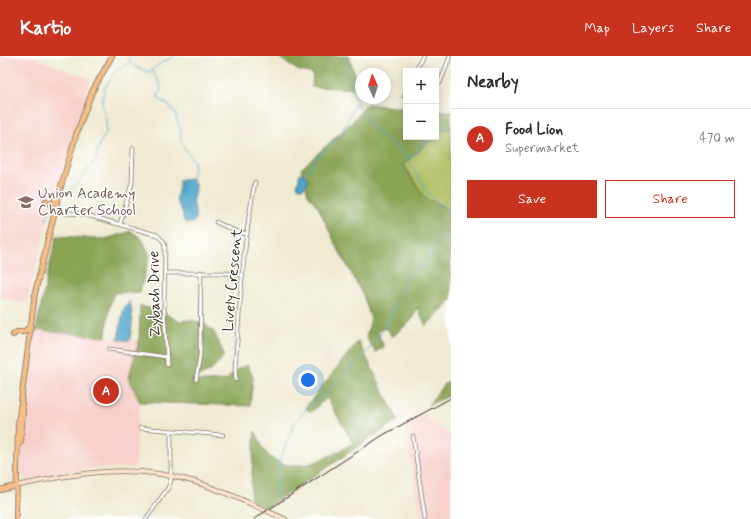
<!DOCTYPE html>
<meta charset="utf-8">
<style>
:root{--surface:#fff;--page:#f2f2f3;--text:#2b2b33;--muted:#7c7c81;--line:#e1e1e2;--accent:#c8321e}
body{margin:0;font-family:Mynerve,sans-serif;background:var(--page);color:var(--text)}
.controls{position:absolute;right:12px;top:12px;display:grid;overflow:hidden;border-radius:0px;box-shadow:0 2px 10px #0003}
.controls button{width:36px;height:36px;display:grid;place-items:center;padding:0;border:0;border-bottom:1px solid var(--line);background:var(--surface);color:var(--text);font:20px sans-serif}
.compass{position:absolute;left:355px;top:12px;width:36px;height:36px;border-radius:50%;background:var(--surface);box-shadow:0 2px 10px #0003;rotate:356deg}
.you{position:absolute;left:308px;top:324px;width:14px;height:14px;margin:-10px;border:3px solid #fff;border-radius:50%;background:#1a73e8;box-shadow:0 0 0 6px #1a73e833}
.badge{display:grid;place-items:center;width:26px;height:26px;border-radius:50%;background:var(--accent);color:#fff;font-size:13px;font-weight:700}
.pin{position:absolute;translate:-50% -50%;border:2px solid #fff;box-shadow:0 1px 4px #0006}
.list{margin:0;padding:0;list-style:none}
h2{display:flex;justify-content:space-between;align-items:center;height:52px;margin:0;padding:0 16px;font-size:17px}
h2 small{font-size:13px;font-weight:400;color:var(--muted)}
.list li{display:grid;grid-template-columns:26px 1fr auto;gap:12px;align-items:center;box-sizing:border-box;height:60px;padding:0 16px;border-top:1px solid var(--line)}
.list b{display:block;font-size:15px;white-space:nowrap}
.list p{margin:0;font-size:13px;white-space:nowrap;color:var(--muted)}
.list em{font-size:13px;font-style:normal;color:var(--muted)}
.actions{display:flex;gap:8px;padding:12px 16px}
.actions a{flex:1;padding:9px 0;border:1px solid var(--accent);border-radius:0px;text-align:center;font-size:14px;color:var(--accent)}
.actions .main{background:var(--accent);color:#fff}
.map{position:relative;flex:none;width:451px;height:463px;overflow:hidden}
header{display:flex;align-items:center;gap:24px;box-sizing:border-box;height:56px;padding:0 20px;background:var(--accent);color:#fff}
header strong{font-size:19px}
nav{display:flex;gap:22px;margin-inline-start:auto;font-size:14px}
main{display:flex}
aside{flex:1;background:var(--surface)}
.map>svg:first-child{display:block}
</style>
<header>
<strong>Kartio</strong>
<nav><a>Map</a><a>Layers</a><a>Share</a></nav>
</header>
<main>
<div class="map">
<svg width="451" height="463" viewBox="0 0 451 463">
<rect width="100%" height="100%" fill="#fff"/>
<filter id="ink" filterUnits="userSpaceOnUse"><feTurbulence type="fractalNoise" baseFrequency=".025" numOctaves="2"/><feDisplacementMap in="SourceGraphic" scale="8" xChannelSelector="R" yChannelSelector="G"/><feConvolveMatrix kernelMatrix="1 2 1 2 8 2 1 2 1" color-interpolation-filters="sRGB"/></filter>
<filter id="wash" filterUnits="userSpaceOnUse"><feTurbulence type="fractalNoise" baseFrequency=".012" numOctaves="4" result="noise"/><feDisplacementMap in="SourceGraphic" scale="16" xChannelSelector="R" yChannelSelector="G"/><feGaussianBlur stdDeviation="0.9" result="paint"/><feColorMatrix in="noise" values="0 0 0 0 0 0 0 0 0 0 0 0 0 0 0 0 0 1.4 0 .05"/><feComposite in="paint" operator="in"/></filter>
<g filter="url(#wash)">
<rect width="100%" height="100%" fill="#efead2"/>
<g fill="#f7d0cb">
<polygon points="0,0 30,0 91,23 45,173 27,248 0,241"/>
<polygon points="36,274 139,284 129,322 140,346 134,411 85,413 26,424 21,418 21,405"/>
<polygon points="425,357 426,362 451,379 451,463 421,463 404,368"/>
</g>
<polygon fill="#adbc5f" stroke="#74733e" points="451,71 451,155 425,142 403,108 434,81 436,81 438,77"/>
<g fill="#8aa456" stroke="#62673a">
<polygon points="277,0 348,0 361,33 312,31 313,18 297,14"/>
<polygon points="367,48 404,52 403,59 406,60 406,81 434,81 403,109 425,142 451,155 451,244 426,270 417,251 412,264 392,281 387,272 377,275 384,291 375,296 366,281 371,263 363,239 336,189 319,153 308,138 301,113 353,65"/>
<polygon points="436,54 451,56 451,71 436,79"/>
<polygon points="131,175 142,183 150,199 140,236 114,237 109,253 106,281 36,274 49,211 57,180 105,183"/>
<path d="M140 250 161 255 178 265 190 264 205 268 214 276 224 298C215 317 205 316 189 326L226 324 237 313 248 309 253 322 250 350 140 346 129 322 139 284Z"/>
<path d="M358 285 398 364 266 452 250 443 255 375C259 381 261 391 266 397 291 423 328 402 353 387L327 342 311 356 305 352Z"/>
<polygon points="451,325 451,339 428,349 444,328"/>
</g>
<g fill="#4da6ca" stroke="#446874">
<polygon points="300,117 303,117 308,123 307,128 303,132 299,132 297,130"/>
<polygon points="192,123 196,129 193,143 196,162 193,167 186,167 183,164 183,157 176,144 180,124"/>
<path d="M129 246H130C133 259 133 272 129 285L118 283 123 254Z"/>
</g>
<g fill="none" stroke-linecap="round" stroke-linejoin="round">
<g stroke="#4da6ca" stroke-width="1">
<polyline points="129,0 130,6 135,11 149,16 161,7 174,0"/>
<path d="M343 0C353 14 350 34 358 49 365 63 376 76 389 86 394 90 399 92 403 97 418 116 426 145 451 154"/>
<path d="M153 15C156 26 165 28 158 40L160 44 169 49 175 57 180 73 182 87 194 106V112L192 123"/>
<path d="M436 80C441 78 445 71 451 68"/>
<polyline points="408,103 416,98 422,88 435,81"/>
<polyline points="304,120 320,98 333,88 343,74 354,49 357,48"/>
<polyline points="61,139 76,129 95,104 100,87 104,81 106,76 106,64 102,47 104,33 114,17 130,6"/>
<polyline points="46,165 53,149"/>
<path d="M277 442 276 434 280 403 295 366 305 354 336 327 350 312 368 295 384 272 393 254 394 249 401 240 404 228 408 220 411 216 424 209C433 195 431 183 451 178"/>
</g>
</g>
</g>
<g filter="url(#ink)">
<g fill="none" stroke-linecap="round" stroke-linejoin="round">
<defs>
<g id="minor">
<polyline points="415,15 423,0"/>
<polyline points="436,25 440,27 450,0"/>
<polyline points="404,41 406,37"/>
<polyline points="56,153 64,157 83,158 157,179 164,186 165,192 164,251 167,309"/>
<polyline points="216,166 235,175 247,178"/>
<polyline points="120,168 132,127 133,92"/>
<polyline points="164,217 225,217 243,219"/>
<polyline points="109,293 167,301"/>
<polyline points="196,324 200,300 201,216"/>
<path d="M236 324 235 312C240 250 243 187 255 126"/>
<polyline points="140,372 223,379"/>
<polyline points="413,380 425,463"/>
<polyline points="146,463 168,432 171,424 171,375"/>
</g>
<path id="secondary" d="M16 430C76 417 131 407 192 425 224 434 254 450 285 463"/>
<g id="primary">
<polyline points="46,145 47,147 51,148 55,145 56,141"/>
<polyline points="13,279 17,276 24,276 30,270"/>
<polyline points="19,388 21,385 23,352 22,348"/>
<polyline points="0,434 16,430"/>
<polyline points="16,463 18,369 35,237 60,134 76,79 92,36 112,0"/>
</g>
</defs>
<use href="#minor" stroke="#7a6d5d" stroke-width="4.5"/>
<use href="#secondary" stroke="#7a6d5d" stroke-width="5.5"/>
<use href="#primary" stroke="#7a6d5d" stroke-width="6"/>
<use href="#minor" stroke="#fff" stroke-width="3"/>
<use href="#secondary" stroke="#fbe5cf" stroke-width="4"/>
<use href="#primary" stroke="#f6be87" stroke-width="4.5"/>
<polyline stroke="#3b2a1e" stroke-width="1" points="254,463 383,379 451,342"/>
</g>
</g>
<defs>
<symbol id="school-bare" viewBox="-9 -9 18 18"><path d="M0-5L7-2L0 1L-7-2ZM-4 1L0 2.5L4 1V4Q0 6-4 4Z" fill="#8d6e63" stroke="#fff" stroke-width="2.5" paint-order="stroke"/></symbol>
</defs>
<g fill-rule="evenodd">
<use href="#school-bare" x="15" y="135" width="22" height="22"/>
</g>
<g text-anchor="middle" stroke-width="3" stroke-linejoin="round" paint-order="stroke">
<g font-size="15" fill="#785e54" stroke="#fff" text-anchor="start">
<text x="38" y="142">Union Academy<tspan x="38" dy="17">Charter School</tspan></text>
</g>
<g font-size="15" fill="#3b2a1e" stroke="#fff">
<text transform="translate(232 224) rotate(-85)" y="5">Lively Crescent</text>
<text transform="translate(154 238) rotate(-91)" y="5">Zybach Drive</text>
</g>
</g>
</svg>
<div class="controls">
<button>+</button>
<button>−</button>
</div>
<svg class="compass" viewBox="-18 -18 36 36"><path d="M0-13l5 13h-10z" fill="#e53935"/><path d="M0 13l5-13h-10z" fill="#7c7c81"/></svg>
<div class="you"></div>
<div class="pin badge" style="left:106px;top:335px">A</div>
</div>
<aside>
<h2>Nearby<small></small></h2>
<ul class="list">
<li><span class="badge">A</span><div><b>Food Lion</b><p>Supermarket</p></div><em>470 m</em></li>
</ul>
<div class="actions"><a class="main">Save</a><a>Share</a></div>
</aside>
</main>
